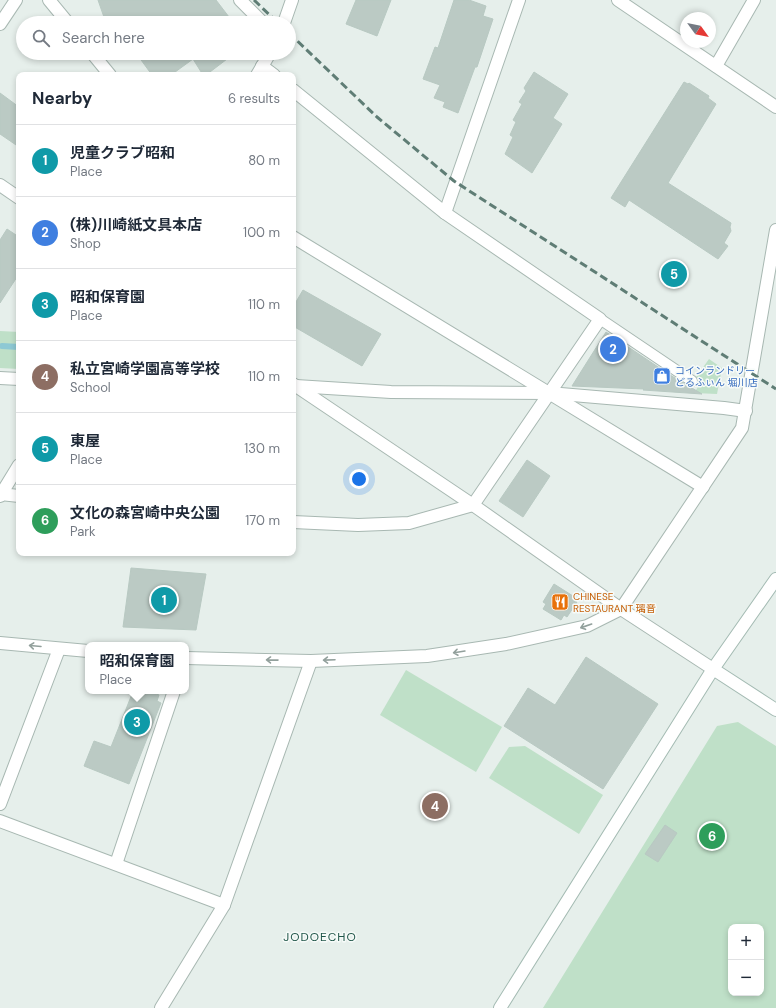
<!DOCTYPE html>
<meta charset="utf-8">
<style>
:root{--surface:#fff;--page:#f2f2f3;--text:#1f2937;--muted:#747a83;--line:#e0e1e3;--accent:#d93025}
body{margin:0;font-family:"DM Sans","Noto Sans JP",sans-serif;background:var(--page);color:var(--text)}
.controls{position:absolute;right:12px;bottom:12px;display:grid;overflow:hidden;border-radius:8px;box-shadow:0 2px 6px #0003}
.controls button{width:36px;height:36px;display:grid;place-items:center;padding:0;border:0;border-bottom:1px solid var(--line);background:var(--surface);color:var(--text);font:20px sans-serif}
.compass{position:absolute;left:680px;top:12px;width:36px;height:36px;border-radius:50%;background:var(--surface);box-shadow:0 2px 6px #0003;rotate:123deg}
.you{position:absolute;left:359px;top:479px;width:14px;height:14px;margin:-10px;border:3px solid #fff;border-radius:50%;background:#1a73e8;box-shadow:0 0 0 6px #1a73e833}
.badge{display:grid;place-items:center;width:26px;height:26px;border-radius:50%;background:var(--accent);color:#fff;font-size:13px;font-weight:700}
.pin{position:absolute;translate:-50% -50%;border:2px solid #fff;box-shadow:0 1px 4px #0006}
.popup{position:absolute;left:85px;top:642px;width:104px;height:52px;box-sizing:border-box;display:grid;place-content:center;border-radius:8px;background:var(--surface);filter:drop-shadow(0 1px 3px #0005);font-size:13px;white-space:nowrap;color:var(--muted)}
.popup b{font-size:15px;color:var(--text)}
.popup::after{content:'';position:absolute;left:50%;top:100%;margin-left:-8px;border:8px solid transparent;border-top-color:var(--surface)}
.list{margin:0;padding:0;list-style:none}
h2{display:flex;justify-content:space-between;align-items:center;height:52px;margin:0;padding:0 16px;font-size:17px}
h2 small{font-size:13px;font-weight:400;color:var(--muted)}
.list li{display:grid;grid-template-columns:26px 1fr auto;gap:12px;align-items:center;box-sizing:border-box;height:72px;padding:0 16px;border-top:1px solid var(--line)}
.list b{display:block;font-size:15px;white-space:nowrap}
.list p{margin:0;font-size:13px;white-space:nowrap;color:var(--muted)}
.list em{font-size:13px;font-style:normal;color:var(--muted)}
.icon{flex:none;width:22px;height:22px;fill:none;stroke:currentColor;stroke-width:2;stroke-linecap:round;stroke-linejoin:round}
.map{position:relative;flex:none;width:776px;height:1008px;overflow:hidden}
.search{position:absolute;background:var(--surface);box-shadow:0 2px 6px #0003;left:16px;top:16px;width:280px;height:44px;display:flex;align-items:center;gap:10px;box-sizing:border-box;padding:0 14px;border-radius:22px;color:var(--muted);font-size:15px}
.panel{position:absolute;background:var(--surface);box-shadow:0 2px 6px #0003;left:16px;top:72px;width:280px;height:484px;border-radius:8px}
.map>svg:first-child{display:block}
</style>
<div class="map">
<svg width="776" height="1008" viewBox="0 0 776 1008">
<rect width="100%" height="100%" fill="#e6efeb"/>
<g fill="#bfe0c8" fill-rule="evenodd">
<polygon points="0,331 19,332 19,369 0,368"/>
<polygon points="709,359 722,368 717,394 694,393 702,381 696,377"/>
<polygon points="406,670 502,727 476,772 380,715"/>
<path d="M738 722 776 746V1008H543L717 726ZM731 927H761V993H731Z"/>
<polygon points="525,746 603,795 579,834 489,778 509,747"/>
</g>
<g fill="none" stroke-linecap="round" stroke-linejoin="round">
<polyline stroke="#8ec9d4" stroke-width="6" points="2,346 19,347"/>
</g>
<g fill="#bbcac4" stroke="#b8c9c2">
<polygon points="98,0 216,0 229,17 221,23 106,23"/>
<polygon points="356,0 391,0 377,36 346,24"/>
<polygon points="454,0 469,0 486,6 483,16 493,19 477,67 475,67 458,113 443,107 445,102 434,98 440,85 423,79 435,47 438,48"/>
<polygon points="136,53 235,53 206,75 203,75 193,59 171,75 152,75"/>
<polygon points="534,72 568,94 553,118 562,124 532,173 505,154 513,137 510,135 516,122 513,120 522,104 519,102 526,91 524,88"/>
<polygon points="684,82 688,84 689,83 709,96 708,98 716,104 668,183 731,223 730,227 731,231 724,243 728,246 718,259 629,200 625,207 611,198"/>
<polygon points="0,93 19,107 19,147 0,134"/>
<polygon points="7,229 19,237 19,274 0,303 0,240"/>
<polygon points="303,290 381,334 362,366 293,326 293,307"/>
<polygon points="606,332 670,375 702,394 643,390 644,389 572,386"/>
<polygon points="527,460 550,476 523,517 499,501"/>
<polygon points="131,568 206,574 196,630 123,627"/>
<polygon points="554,584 573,596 571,599 577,602 567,617 564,615 561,620 543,609 546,604 543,602"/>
<polygon points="586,657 658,704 603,789 504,726 528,688 555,705"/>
<polygon points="138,691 148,691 159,695 157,701 161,703 129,784 84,766 94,741 111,747 132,694 137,694"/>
<polygon points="665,825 677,833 658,862 645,854"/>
</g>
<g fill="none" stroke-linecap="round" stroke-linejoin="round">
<defs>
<polyline id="lane" points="600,319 692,381"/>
<g id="street">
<polyline points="49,0 68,23"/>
<polyline points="240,0 263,23"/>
<polyline points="618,0 776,107"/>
<polyline points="284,23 292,0"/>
<polyline points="0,24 16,0"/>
<polyline points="92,53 110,75"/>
<polyline points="262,66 274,75"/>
<polyline points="716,66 754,0"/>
<polyline points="257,75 270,53"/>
<polyline points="293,90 445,213 600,319 473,505 409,523 358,525 293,522"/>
<polyline points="0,185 19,198"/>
<polyline points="445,213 519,0"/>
<polyline points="293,237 703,487"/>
<polyline points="0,378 19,379"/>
<polyline points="293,384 473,505 621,609 713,669"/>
<polyline points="296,386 391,392 549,393 724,408 746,411"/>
<polyline points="0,494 19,496"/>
<polyline points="0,496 19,465"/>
<polyline points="0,643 88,651"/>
<polyline points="186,658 311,661 427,656 506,644 587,626 621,609 742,428 776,230"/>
<polyline points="0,804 59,649"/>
<polyline points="0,821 224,905"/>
<polyline points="116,864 174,691"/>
<polyline points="161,1008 224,905 311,661"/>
</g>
<g id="secondary">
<polyline points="713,669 776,710"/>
<polyline points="500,1008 713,669 776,579"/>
</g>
</defs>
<use href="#lane" stroke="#a8b8b2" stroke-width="12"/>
<use href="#street" stroke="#a8b8b2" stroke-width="14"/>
<use href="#secondary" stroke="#a4bbb3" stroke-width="14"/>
<use href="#lane" stroke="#fff" stroke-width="10"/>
<use href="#street" stroke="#fff" stroke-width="12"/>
<use href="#secondary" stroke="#fff" stroke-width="12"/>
<g stroke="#5f7d75" stroke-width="3" stroke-dasharray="8 4" stroke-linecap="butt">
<polyline points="254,0 278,23"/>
<polyline points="289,33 377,117 454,181 776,389"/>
</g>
</g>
<defs><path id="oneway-shaft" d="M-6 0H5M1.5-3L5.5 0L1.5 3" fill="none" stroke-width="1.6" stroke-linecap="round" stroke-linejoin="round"/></defs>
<g stroke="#92a09c">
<use href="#oneway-shaft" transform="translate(586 626) rotate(161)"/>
<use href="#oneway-shaft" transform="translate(35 646) rotate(-175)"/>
<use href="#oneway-shaft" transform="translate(459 652) rotate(171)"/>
<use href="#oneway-shaft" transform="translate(272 660) rotate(-179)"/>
<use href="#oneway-shaft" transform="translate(329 660) rotate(178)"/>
</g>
<defs>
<symbol id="shop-square" viewBox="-11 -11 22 22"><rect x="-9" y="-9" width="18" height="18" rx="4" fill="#3f7fe0" stroke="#f7fbf9"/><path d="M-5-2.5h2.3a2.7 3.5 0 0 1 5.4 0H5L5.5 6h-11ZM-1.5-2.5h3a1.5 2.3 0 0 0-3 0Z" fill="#fff"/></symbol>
<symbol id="restaurant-square" viewBox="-11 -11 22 22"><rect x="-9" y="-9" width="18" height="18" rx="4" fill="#e8710a" stroke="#f7fbf9"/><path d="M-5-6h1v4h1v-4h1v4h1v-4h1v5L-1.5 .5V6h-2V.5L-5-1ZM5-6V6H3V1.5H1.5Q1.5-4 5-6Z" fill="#fff"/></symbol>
</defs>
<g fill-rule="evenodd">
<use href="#shop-square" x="652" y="366" width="20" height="20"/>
<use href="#restaurant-square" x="550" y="592" width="20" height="20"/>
</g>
<g text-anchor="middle" stroke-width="3" stroke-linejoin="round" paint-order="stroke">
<g font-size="10" fill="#366cbe" stroke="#f7fbf9" text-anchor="start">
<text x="675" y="374">コインランドリー<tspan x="675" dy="12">どるふぃん 堀川店</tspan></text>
</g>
<g font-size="10" fill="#c56008" stroke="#f7fbf9" text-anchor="start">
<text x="573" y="600">CHINESE<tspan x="573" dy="12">RESTAURANT 璃音</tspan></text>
</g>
<g font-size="12" letter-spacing="1" fill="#1f5548" stroke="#f7fbf9">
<text x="320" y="941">JODOECHO</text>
</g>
</g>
</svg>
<div class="controls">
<button>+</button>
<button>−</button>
</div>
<svg class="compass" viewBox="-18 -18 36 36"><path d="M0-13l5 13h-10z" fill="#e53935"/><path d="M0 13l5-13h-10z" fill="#747a83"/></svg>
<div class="you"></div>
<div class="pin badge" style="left:164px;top:600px;background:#0f9aa8">1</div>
<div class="pin badge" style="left:613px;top:349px;background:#3f7fe0">2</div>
<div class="pin badge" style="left:137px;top:722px;background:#0f9aa8">3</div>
<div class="popup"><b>昭和保育園</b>Place</div>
<div class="pin badge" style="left:435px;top:806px;background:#8d6e63">4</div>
<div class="pin badge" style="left:674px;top:274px;background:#0f9aa8">5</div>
<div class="pin badge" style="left:712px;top:836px;background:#2e9e5b">6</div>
<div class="search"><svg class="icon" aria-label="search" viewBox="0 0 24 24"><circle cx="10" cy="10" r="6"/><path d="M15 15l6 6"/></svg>Search here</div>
<section class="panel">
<h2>Nearby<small>6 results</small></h2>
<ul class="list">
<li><span class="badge" style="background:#0f9aa8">1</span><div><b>児童クラブ昭和</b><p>Place</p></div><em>80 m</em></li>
<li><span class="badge" style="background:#3f7fe0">2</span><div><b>(株)川崎紙文具本店</b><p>Shop</p></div><em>100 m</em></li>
<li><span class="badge" style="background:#0f9aa8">3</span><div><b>昭和保育園</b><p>Place</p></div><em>110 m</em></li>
<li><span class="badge" style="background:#8d6e63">4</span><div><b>私立宮崎学園高等学校</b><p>School</p></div><em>110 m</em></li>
<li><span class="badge" style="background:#0f9aa8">5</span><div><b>東屋</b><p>Place</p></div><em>130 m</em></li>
<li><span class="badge" style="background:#2e9e5b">6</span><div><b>文化の森宮崎中央公園</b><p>Park</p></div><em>170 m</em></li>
</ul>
</section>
</div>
